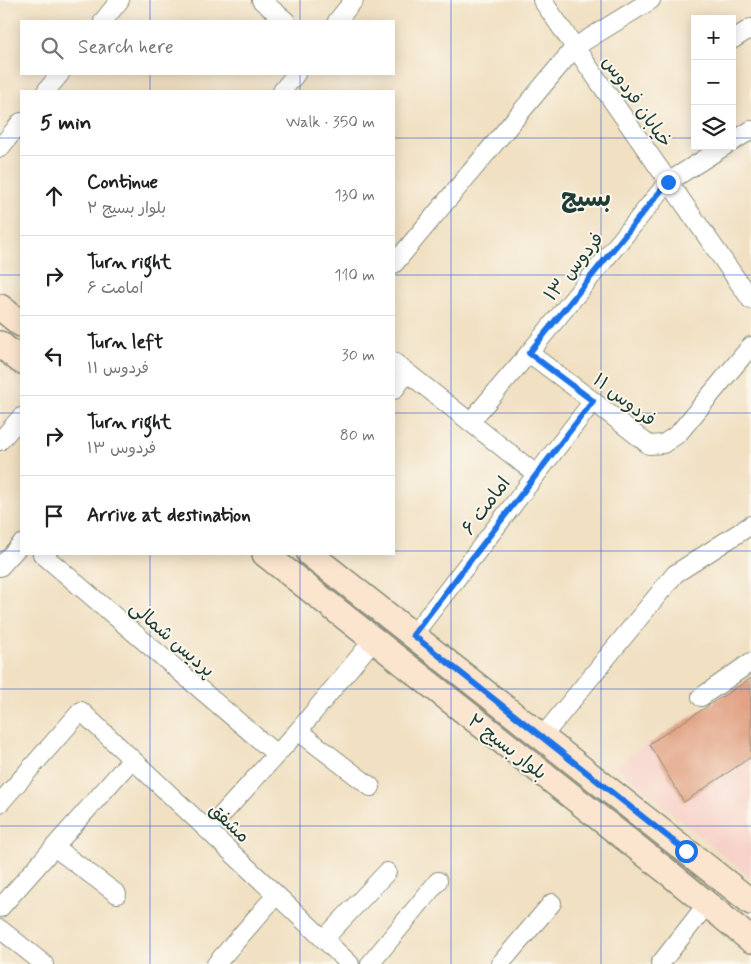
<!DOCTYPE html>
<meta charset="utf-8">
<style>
:root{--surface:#fff;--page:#f2f2f2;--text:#202124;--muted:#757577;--line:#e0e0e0}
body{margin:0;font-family:Mynerve,"Playpen Sans Arabic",sans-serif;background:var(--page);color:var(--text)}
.controls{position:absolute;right:15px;top:15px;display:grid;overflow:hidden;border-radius:0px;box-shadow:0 2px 12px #0003}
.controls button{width:45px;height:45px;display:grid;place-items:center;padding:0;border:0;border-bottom:1px solid var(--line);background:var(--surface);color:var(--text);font:25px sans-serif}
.stop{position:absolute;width:15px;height:15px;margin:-11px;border:4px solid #1a73e8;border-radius:50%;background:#fff}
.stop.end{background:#1a73e8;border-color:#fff;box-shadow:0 1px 5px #0008}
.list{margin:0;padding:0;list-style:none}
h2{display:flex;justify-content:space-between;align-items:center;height:65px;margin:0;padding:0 20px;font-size:21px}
h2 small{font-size:16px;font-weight:400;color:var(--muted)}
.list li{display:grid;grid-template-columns:32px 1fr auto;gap:15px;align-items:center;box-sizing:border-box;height:80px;padding:0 20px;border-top:1px solid var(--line)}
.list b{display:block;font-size:19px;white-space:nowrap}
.list p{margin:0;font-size:16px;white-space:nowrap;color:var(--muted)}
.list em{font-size:16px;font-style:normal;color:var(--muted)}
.icon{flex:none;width:28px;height:28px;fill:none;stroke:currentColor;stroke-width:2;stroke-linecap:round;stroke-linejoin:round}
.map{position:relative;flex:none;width:751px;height:964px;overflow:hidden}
.search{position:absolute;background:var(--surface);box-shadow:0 2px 12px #0003;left:20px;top:20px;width:375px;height:55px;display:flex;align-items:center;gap:12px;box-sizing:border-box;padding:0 18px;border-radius:0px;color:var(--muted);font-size:19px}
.panel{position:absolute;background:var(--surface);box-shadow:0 2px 12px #0003;left:20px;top:90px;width:375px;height:465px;border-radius:0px}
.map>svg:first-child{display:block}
</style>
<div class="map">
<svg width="751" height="964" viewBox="0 0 751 964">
<rect width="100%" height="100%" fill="#fbf7ec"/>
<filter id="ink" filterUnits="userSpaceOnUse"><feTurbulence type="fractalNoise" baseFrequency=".02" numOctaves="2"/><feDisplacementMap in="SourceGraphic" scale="10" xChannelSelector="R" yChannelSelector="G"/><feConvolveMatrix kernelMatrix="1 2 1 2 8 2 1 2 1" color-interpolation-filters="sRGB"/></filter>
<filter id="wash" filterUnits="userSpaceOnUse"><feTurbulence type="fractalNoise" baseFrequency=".0096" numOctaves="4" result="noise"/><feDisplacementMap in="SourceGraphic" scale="20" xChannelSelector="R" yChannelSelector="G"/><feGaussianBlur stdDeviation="1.12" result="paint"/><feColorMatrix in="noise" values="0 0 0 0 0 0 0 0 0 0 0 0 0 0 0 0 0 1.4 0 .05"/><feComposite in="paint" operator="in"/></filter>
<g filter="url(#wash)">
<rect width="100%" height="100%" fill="#f1e0c2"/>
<polygon fill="#f7d1c9" points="751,678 751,879 615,765"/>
<g id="blocks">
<polygon fill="#e2a284" points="751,678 751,757 684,802 649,744"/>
</g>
</g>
<g filter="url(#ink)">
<use href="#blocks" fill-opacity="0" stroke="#888e7b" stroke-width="1"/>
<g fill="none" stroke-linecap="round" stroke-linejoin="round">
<defs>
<g id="minor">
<polyline points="261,0 286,21"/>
<polyline points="542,0 751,300"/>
<polyline points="103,21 120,0"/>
<polyline points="337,21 354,0"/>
<polyline points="732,40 751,28"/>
<polyline points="46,91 60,74"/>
<polyline points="282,91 296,74"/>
<polyline points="732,142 751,130"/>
<polyline points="0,148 21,122"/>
<polyline points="394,264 575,47 651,0"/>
<polyline points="529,353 593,401 649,445 663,444 678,434 751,346"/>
<polyline points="394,362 536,474"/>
<polyline points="394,390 407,373"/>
<polyline points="470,422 529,353 668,182 725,146"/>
<polyline points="0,441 21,417"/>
<polyline points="42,554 276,754"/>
<polyline points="0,567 21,544"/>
<polyline points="413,635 593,401"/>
<polyline points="701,697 751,662"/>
<polyline points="298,731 371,787"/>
<polyline points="542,737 675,574 751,525"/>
<polyline points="0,803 81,711 350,964"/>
<polyline points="208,830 298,731 374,639"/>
<polyline points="54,847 117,894"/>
<polyline points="0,908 132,759"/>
<polyline points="0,929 44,964"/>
<polyline points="324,939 387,872"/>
<polyline points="216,964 276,895"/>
<polyline points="370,964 438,881"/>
<polyline points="500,964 552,903"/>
<polyline points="660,964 707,904"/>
</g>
<g id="secondary">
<polyline points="0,307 21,324"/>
<polyline points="0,344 21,361"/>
<polyline points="265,554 669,873 751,940"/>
<polyline points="310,554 751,902"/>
</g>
</defs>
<use href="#minor" stroke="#888e7b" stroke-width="20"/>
<use href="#secondary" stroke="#888e7b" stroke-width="28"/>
<use href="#minor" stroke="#fff" stroke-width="18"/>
<use href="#secondary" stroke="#fbe5cf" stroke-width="25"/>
</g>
</g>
<g fill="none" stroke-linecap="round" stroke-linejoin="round" filter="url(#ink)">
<polyline stroke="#1a73e8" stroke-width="6" points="668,182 529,353 593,401 413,635 686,851"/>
</g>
<path fill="none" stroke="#1d4ed8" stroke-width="1" stroke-opacity="0.55" d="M150 0V21M300 0V21M451 0V964M601 0V964M150 74V91M300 74V91M0 138H21M394 138H695M732 138H751M0 275H21M394 275H751M0 413H21M394 413H751M0 551H21M394 551H751M150 554V964M300 554V964M0 689H751M0 826H751"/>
<g text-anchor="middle" stroke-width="4" stroke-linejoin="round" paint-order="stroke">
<g font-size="19" fill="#1f3d34" stroke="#fbf7ec">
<text transform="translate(638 101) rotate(55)" y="7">خیابان فردوس</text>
<text transform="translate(573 266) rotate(-51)" y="7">فردوس ۱۳</text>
<text transform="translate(625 399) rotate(38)" y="7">فردوس ۱۱</text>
<text transform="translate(485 505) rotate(-53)" y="7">امامت ۶</text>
<text transform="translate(173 638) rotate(41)" y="7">پردیس شمالی</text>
<text transform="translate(508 746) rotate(38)" y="7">بلوار بسیج ۲</text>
<text transform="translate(230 822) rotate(43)" y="7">مشفق</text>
</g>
<g font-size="24" font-weight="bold" fill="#1f3d34" stroke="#fbf7ec">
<text x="586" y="206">بسیج</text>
</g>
</g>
</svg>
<div class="controls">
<button>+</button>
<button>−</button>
<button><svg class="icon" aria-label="layers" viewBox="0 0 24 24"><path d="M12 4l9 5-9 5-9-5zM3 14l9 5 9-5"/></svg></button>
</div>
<div class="stop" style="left:686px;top:851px"></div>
<div class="stop end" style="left:668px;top:182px"></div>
<div class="search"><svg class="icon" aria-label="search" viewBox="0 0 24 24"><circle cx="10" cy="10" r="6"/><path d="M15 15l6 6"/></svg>Search here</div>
<section class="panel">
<h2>5 min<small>Walk · 350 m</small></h2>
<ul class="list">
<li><svg class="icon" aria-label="ahead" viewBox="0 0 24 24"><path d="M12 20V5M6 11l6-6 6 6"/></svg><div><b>Continue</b><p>بلوار بسیج ۲</p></div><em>130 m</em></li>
<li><svg class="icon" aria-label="right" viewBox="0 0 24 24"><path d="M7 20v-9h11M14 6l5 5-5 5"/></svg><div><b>Turn right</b><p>امامت ۶</p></div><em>110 m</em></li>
<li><svg class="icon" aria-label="left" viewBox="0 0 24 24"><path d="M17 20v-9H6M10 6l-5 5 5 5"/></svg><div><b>Turn left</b><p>فردوس ۱۱</p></div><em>30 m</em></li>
<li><svg class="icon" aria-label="right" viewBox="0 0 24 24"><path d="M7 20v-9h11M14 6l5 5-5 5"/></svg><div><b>Turn right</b><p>فردوس ۱۳</p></div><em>80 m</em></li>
<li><svg class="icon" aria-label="arrive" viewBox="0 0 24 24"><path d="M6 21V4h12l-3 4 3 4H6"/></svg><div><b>Arrive at destination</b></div></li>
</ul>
</section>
</div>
